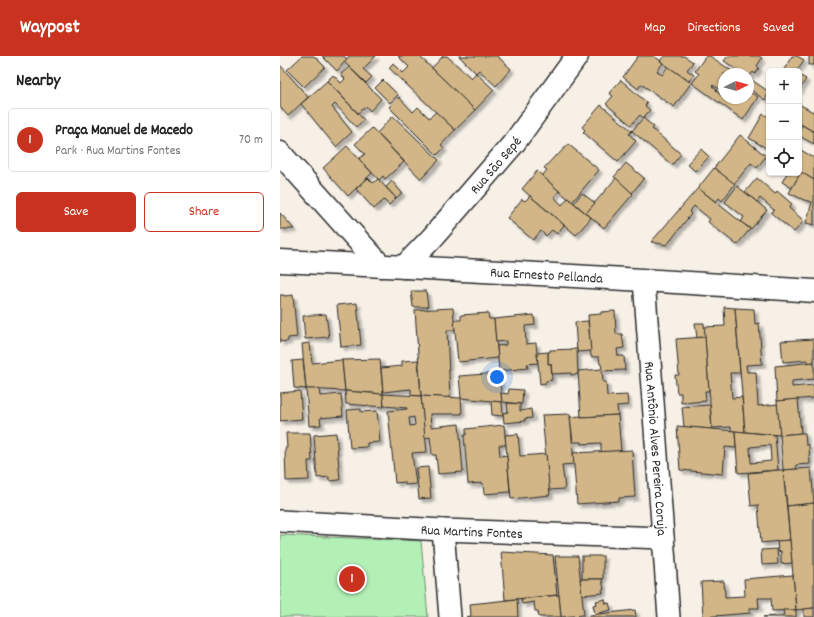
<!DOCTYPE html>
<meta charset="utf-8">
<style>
:root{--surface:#fff;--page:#f6f6f6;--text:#222;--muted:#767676;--line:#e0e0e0;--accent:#c8321e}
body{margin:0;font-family:Dekko,sans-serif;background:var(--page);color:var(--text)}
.controls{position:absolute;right:12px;top:12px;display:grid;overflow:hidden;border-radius:6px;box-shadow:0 1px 3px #0004}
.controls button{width:36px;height:36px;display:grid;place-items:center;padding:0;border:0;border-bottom:1px solid var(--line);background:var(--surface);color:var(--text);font:20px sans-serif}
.compass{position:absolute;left:438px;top:12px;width:36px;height:36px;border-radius:50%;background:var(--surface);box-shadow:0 1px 3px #0004;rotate:85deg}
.you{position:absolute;left:217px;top:321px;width:14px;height:14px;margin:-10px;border:3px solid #fff;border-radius:50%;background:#1a73e8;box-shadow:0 0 0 6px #1a73e833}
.badge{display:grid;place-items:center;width:26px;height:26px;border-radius:50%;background:var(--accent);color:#fff;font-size:13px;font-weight:700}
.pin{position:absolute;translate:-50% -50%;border:2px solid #fff;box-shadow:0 1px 4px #0006}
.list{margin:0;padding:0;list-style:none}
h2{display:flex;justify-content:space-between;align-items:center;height:52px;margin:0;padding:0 16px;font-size:17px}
h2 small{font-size:13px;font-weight:400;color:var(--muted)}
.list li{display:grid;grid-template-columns:26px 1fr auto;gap:12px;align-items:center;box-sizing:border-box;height:64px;margin:0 8px 8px;padding:0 8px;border:1px solid var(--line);border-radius:6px}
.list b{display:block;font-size:15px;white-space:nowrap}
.list p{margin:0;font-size:13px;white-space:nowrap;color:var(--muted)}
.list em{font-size:13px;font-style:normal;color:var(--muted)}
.actions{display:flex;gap:8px;padding:12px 16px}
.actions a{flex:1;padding:9px 0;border:1px solid var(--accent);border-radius:6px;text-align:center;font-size:14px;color:var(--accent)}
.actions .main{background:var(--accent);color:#fff}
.icon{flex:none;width:22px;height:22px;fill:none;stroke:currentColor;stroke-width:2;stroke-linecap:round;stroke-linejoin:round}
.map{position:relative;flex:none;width:534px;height:561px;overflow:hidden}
header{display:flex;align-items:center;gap:24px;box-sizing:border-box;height:56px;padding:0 20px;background:var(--accent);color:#fff}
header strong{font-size:19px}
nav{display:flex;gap:22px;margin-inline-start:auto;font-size:14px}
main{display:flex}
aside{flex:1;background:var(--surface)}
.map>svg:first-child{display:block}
</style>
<header>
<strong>Waypost</strong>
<nav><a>Map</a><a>Directions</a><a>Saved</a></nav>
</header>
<main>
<aside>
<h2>Nearby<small></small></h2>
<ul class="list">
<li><span class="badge">1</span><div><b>Praça Manuel de Macedo</b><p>Park · Rua Martins Fontes</p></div><em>70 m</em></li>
</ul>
<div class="actions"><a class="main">Save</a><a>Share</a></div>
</aside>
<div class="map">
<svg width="534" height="561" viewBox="0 0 534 561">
<defs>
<filter id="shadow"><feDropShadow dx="3.5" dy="3.5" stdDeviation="1" flood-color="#0004"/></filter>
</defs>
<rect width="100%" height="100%" fill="#f6f0e7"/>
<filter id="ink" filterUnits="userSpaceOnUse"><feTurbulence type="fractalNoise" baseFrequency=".025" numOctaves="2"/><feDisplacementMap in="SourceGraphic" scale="8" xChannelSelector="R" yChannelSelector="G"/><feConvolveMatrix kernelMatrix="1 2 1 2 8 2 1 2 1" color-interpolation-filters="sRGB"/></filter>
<g filter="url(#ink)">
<polygon fill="#b3f0b6" stroke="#6f8e70" points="0,479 141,485 148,561 0,561"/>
<g fill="#d2b687" stroke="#2b2b2b" fill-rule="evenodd" filter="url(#shadow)">
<polygon points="22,0 34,0 45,11 24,31 7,14"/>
<polygon points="42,0 64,0 67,3 57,15"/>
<polygon points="69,0 96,0 83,13 92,21 86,27 64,6"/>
<polygon points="118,0 139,0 196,54 175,74 109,12 113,7 123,17 129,11"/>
<polygon points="163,0 167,0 191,22 196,17 214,34 195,54 152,12"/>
<polygon points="179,0 217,0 231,13 216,30 199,14 196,17"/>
<polygon points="358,0 374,0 383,7 377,15 382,19 388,10 411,27 394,51 361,28 358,33 343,21"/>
<polygon points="384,0 404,0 413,6 407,14 414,19 409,25 380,5"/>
<polygon points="426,0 430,0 456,18 444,18 444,36 433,29 432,30 437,34 436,35 444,41 444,42 468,42 468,35 478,41 463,64 412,27 419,18 415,15"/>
<polygon points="448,0 479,0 482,2 477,10 479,12 475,18 473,16 468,22 468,18 463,18 444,5"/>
<polygon points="512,0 517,0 524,4 517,14 513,12 511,15 503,15"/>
<rect x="529" y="0" width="5" height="9"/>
<polygon points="0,9 28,41 8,60 0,51"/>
<polygon points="69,11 101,43 90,55 86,50 78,57 47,25 53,19 61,27 65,23 61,18"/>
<polygon points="519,19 526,23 519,35"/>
<polygon points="469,22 489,36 485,44 468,32 468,24"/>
<polygon points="103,24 118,39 110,47 95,32"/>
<polygon points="341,24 367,47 365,50 370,54 363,62 360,59 351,69 326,48 333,40 329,37"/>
<polygon points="47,25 84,64 76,71 55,48 52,51 72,76 56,91 21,48"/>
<polygon points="119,41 133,56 138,51 149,62 156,56 175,74 161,89 164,92 157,99 109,51"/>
<polygon points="519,48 533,56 534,54 534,76 519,67"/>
<polygon points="321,49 352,75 349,78 356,85 338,106 303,76 305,74 302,71"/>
<polygon points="483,58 489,61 489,94 469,82"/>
<polygon points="113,60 159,104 141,123 97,77"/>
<polygon points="363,62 374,71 372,73 401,98 392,109 352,75"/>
<polygon points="522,69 534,76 534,88 519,80 519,75"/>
<polygon points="92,72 124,106 105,123 103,120 99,124 79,103 85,98 75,88"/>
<polygon points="460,79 486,100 477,112 471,107 454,128 434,112"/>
<polygon points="288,88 319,114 292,146 262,120 267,114 264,112 276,99 277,100"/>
<polygon points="67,90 92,117 68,140 43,112"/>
<polygon points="421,93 429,101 415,115 407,108"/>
<polygon points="521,94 534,102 534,124 519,115 519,98"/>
<polygon points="346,107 364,122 352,137 334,121"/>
<polygon points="434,112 455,128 442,145 439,142 436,146 418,132"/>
<polygon points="257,115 279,135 274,141 282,149 288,142 311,162 296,179 242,133"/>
<polygon points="519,115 521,116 512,132 502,126 507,117 519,117"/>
<polygon points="521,116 534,124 534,169 526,167 532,146 524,144 509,137"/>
<polygon points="88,122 93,127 98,123 116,142 109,149 104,144 94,153 76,133"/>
<polygon points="336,122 353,138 324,172 306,157"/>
<polygon points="477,122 495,138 497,135 512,148 509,152 524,165 514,176 491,157 494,154 480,142 477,146 465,136"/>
<polygon points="112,125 122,137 116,142 106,131"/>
<polygon points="457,130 487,154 471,173 461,166 464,161 445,146"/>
<polygon points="418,132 470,173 457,189 428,166 430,163 414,150 409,156 411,158 387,189 371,186"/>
<polygon points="302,137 315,147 306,157 294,147"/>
<polygon points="250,140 284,169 277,178 272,174 266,180 261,175 253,184 227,162 242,143 245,145"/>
<polygon points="0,157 14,173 0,173"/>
<polygon points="131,235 146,235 148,251 133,251"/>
<polygon points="0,239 4,239 4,240 13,239 17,281 8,282 8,285 0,286"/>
<polygon points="77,247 81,289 61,291 57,249"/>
<polygon points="444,251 455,252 460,317 450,317 452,342 462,341 465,376 451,375 451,371 432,372 424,271 445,270"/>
<polygon points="173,252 175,274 167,274 170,342 141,340 135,254"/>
<polygon points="455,252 474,253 475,268 479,267 482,308 466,309 467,316 476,316 478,350 498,348 500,379 465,376"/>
<polygon points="335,255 336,278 342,278 344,292 337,293 338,300 344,300 345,314 322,315 323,326 326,326 327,340 347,339 348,349 337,350 338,359 301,361 298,315 322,313 321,308 320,308 319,301 311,301 308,259 321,258 321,256"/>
<polygon points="208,257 209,263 214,263 218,302 178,306 174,264 181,264 181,259"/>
<polygon points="46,258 49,281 25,283 23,260"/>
<polygon points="254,259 255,269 245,270 246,288 256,287 258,307 247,308 248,312 219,315 217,290 226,289 226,285 216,286 214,263"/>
<polygon points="308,265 311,295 297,296 295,266"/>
<polygon points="415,267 424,267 425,281 417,282"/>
<polygon points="425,281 429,335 425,335 426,345 401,347 401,337 397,337 395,319 399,319 396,283"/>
<polygon points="534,283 534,306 528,307 528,304 503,306 501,285"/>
<polygon points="30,287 32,307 62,304 65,335 26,333 22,288"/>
<polygon points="297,293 298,318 291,319 291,317 272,318 271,308 268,308 268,296 270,296 270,294"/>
<polygon points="268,296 268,308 271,308 272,324 266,325 266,327 260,328 257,297"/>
<polygon points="100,303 103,338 65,335 62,304"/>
<polygon points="23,304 26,333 14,332 12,305"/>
<polygon points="138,304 141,340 131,339 131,333 103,336 101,312 122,310 122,305"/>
<polygon points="534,306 534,323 512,325 512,331 534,329 534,342 497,345 495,310"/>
<polygon points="219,317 222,346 181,342 179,320"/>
<polygon points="26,333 39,333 40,340 61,338 63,360 40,362 41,369 29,370"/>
<polygon points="229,333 243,334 242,348 222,346 221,337 228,338"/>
<polygon points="20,335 22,363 0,365 0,337"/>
<polygon points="65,335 103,338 104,351 66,348"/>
<path d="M103 338 141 340 147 396 132 397 136 428 125 429V426L115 427 108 355 127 353V352L104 350ZM134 361 135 369 130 370 129 362Z"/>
<polygon points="141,340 181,342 182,358 150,358 151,371 179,368 183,416 158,418 156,399 152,399 150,381 145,382"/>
<polygon points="518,343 521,377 500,379 497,345"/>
<polygon points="211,345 222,346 223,360 212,359"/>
<polygon points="227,347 240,348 240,355 251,353 252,362 244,363 245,365 224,367 223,357 228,356"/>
<polygon points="430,349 432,373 404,371 402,351"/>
<polygon points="81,353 81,356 97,355 100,386 87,387 87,391 70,392 67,354"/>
<polygon points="290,358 294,408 282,409 285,433 269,434 262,359"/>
<polygon points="338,359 341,395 321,396 321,387 301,388 301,386 293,386 290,361 301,360 301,361"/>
<polygon points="224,369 226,389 219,389 220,400 227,399 230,436 204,438 203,427 188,428 184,379 186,379 186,373"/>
<polygon points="397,370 455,375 456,392 445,391 443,418 400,414"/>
<path d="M455 375 495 379 498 414 458 417ZM490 389 491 405 471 407 470 391Z"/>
<polygon points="6,377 30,377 32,405 28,405 29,424 6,425 5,392 7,392"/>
<polygon points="56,377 60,424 49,425 49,421 37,422 34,379"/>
<polygon points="521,377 525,377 526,389 529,389 530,408 516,409 517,413 503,414 500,379"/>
<polygon points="238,378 240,400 266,398 270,439 231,443 225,379"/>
<polygon points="352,394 355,441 339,442 339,445 297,448 293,397"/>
<polygon points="148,411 151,442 139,443 136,412"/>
<polygon points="531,412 534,447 507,450 503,414"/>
<polygon points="498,414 503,414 510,484 481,487 478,449 471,450 468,417"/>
<polygon points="534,447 534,552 516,554 507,450"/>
<polygon points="510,484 512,507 501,508 501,495 498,496 497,485"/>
<polygon points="497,493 498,508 482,509 481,494"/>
<polygon points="221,496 273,499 277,539 225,544"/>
<polygon points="275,500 298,500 304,559 281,561"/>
<rect x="302" y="500" width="21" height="23"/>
<polygon points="513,519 516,554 492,555 491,542 478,542 479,552 470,552 470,557 423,561 421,526 444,525 445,541 465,540 464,523"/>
<polygon points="300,523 322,523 324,534 322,534 323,537 302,539"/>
<polygon points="279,539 281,561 259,561 258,555 255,555 254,546 242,548 241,543"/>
<polygon points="237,543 238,561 186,561 191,560 190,548"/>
<polygon points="325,543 326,548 329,547 331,554 315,558 313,549 317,548 316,545"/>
<polygon points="534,552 534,561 524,561 524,553"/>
<polygon points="355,554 356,561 310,561 310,559"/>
<polygon points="503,554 516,554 516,561 483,561 504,559"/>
</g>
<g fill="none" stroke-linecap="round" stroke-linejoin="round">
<defs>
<g id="minor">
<path id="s1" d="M364 224 389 561"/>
<path id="s2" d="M0 465 163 474 383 482"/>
<polyline points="163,474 170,561"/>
</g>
<g id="tertiary">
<polyline points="0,97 101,210"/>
<path id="s3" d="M0 205C178 213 356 223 534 235"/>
<path id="s4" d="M124 211 152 182 234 87 297 0"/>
</g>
</defs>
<use href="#minor" stroke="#2b2b2b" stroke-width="24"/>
<use href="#tertiary" stroke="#2b2b2b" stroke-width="25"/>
<use href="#minor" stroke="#fff" stroke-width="21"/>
<use href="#tertiary" stroke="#fff" stroke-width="22"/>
</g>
</g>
<g text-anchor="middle" stroke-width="4" stroke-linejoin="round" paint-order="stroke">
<g font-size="14" fill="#2b2b2b" stroke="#fff">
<text dy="5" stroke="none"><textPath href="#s4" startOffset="137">Rua São Sepé</textPath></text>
<text dy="5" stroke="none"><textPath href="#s3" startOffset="267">Rua Ernesto Pellanda</textPath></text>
<text dy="5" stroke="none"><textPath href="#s1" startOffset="169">Rua Antônio Alves Pereira Coruja</textPath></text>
<text dy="5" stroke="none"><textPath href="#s2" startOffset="192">Rua Martins Fontes</textPath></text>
</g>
</g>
</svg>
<div class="controls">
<button>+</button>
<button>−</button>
<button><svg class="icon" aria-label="locate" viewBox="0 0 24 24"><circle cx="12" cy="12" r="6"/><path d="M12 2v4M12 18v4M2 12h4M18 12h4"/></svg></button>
</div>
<svg class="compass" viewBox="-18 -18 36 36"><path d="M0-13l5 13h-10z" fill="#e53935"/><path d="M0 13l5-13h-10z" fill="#767676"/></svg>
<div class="you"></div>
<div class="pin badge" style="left:72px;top:523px">1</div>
</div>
</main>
